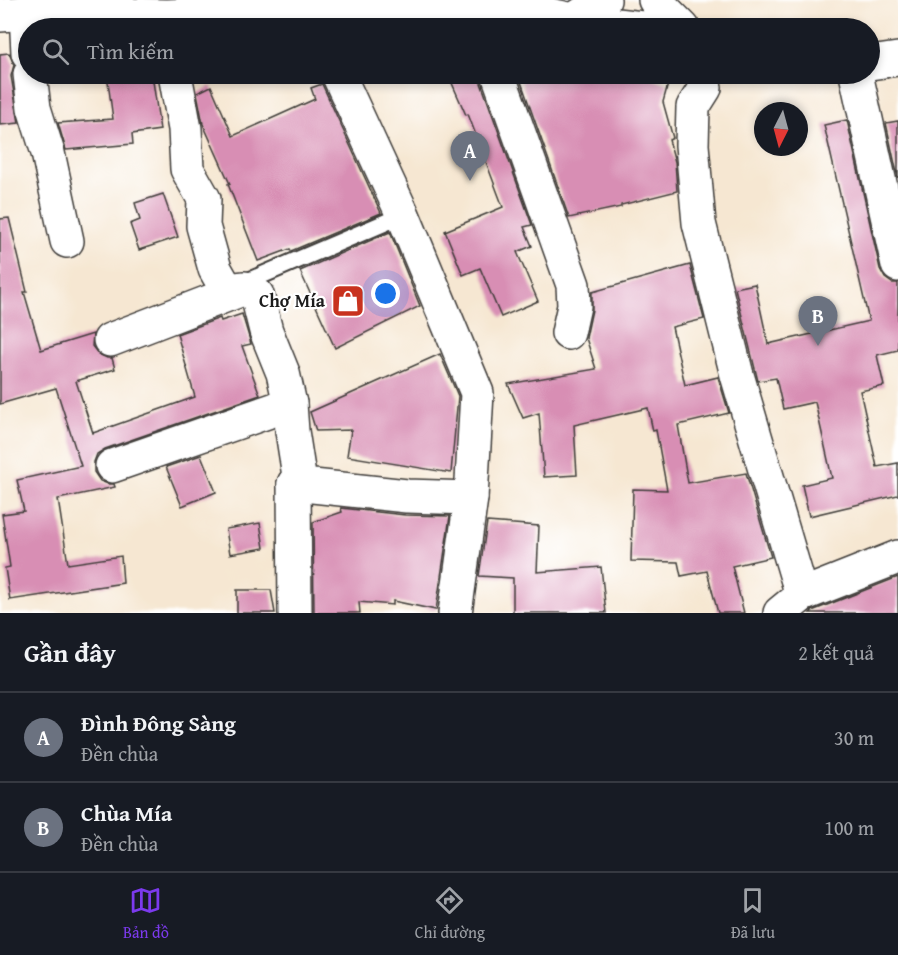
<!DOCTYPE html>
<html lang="vi">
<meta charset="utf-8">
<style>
:root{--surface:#171b24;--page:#242831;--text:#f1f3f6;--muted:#9ea1a6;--line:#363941;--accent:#7c3aed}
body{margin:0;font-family:"Gentium Book Plus",serif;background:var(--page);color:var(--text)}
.compass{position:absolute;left:754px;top:102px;width:54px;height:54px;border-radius:50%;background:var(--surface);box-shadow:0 3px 9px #0003;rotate:186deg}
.you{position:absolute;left:386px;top:294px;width:21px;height:21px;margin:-15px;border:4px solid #fff;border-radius:50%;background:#1a73e8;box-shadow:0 0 0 9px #1a73e833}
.badge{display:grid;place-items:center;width:39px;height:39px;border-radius:50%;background:var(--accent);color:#fff;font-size:20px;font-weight:700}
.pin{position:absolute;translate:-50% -50px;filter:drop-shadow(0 2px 3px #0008)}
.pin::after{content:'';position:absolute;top:32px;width:21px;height:18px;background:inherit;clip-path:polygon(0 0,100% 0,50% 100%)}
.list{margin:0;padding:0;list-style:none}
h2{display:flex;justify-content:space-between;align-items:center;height:78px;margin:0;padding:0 24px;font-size:26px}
h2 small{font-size:20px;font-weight:400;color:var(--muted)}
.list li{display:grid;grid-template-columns:39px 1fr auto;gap:18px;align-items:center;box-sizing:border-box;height:90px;padding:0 24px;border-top:2px solid var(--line)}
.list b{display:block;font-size:22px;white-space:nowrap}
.list p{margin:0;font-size:20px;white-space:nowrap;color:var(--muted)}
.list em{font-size:20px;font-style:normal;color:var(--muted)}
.icon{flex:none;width:33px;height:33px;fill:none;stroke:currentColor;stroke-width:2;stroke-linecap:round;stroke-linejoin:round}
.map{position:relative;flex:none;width:898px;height:613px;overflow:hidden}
.search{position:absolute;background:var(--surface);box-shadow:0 3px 9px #0003;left:18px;right:18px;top:18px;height:66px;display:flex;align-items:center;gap:15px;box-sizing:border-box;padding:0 21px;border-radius:33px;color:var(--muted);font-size:22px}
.sheet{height:258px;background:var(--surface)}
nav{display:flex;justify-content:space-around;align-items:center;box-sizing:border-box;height:84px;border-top:2px solid var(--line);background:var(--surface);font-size:16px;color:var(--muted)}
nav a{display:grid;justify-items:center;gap:3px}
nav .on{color:var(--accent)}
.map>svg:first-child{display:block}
</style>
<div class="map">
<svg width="898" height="613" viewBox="0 0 898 613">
<rect width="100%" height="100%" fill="#fff"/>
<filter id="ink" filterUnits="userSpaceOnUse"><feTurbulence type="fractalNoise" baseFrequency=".0167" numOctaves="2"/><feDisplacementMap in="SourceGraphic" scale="12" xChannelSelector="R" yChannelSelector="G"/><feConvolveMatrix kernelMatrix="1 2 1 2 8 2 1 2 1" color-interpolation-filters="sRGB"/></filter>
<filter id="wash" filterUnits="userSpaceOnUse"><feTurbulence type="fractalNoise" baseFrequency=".008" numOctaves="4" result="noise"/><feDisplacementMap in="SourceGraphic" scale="24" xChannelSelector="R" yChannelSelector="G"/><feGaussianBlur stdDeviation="1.35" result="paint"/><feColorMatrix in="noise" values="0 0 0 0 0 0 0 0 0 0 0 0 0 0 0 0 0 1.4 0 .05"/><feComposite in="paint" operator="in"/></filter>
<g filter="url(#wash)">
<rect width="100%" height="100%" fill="#f6e7d2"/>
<g id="blocks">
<g fill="#d88eb4">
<polygon points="9,53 14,65 11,76 19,123 0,125 0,54"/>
<polygon points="107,74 152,74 160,130 132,134 133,144 66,150 58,123 113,119"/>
<polygon points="448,74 480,74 480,80 532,225 524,227 532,246 517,252 538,301 501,317 480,268 463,275 445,231 503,207 468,114 466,115"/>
<polygon points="519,74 641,74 668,84 663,102 673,138 669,140 675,162 677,191 621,205 621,207 569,218 519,76"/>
<polygon points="322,84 381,213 291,251 290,249 258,261 228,184 230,184 203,124 197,93 211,86 233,136 315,99 311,88"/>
<polygon points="847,120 880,269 885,278 892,283 898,283 898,350 877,355 884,386 860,391 877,467 898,463 898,495 809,516 802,485 832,478 815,402 783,409 776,378 758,381 735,288 755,284 768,344 869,321 824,125"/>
<polygon points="898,121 898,178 886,123"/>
<polygon points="163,194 178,237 139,250 130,224 140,220 135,203"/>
<polygon points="9,218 27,292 24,292 41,350 93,334 92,346 98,354 107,358 112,358 115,369 76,381 93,433 195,397 177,334 220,318 221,321 242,314 251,344 242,346 260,395 105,449 97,454 94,462 94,472 100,481 108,484 114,484 115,487 58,499 68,564 121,556 123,583 10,600 5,568 10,567 2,514 24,511 17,480 81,466 56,388 0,404 0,219"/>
<polygon points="390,232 420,306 335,348 300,271"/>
<polygon points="690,265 704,319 672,327 685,385 718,377 729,413 678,425 688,483 746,473 771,557 732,566 744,613 718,613 707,571 681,576 678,562 631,561 633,489 667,490 656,430 653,431 648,408 574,425 577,475 544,477 539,413 523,418 508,384 596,369 586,338 592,310 592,292"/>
<polygon points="440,354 458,396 451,473 347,456 351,430 316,431 310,412"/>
<polygon points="201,455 216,492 182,506 166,467"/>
<polygon points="341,508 405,515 450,516 436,610 393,601 393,605 359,602 360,613 314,613 313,522 342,512"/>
<polygon points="487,522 539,526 537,572 601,567 606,613 513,613 513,578 479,576"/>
<polygon points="260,523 264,548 230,554 226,529"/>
<polygon points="898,577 898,613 810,613 812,611"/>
<polygon points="237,590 271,590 275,613 237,613"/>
</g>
</g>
</g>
<g filter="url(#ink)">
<use href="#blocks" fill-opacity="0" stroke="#3d3a37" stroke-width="1.5"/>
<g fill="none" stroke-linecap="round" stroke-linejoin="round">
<defs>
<polyline id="lane" points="239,285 403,215"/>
<g id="street">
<polyline points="655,0 683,28"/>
<polyline points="26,13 28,53"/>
<polyline points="573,20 642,28"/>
<polyline points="870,63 898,59"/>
<polyline points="30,74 34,108 48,153 67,241"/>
<polyline points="175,74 185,129 187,169 204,199 203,226 215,269 227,290 245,288 257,295 266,331 283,373 290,404 292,431 299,476 294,484 407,496 471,498 455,613"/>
<polyline points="338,74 403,215 477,393 471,498"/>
<polyline points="498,74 573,285 574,306 568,333"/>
<polyline points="702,74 705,88 693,107 692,145 699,223 737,375 802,595"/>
<polyline points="856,74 898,265"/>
<polyline points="110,340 240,290"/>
<polyline points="112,466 290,404"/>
<polyline points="294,484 295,613"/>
<polyline points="780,613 802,595 898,557"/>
</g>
<polyline id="secondary" points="0,15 26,13 166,16 309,11 423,4 476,11 493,3 573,20 604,0"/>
</defs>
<use href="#lane" stroke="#3d3a37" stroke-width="20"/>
<use href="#street" stroke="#3d3a37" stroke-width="36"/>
<use href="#secondary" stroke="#3d3a37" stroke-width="36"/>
<use href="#lane" stroke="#fff" stroke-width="16"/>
<use href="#street" stroke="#fff" stroke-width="33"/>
<use href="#secondary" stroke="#fff" stroke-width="33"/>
</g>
</g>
<defs>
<symbol id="shop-square" viewBox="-11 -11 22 22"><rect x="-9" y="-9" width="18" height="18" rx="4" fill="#c8321e" stroke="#fff"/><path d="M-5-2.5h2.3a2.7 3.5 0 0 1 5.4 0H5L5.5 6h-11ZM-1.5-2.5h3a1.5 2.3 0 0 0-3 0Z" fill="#fff"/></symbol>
</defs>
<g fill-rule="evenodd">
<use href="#shop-square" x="329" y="282" width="38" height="38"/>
</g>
<g text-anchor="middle" stroke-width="4.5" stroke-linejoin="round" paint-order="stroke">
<g font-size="18" font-weight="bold" fill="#1c1c1c" stroke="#fff" text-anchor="end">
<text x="325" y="307">Chợ Mía</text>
</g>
</g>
</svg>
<svg class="compass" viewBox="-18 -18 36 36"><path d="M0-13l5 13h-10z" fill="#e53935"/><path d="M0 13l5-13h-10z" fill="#9ea1a6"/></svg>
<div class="you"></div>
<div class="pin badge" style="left:470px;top:181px;background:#6b7280">A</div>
<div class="pin badge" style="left:818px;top:346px;background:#6b7280">B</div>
<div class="search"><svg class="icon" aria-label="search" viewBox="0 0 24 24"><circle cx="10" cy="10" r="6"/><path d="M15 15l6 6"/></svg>Tìm kiếm</div>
</div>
<section class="sheet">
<h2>Gần đây<small>2 kết quả</small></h2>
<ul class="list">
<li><span class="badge" style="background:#6b7280">A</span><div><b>Đình Đông Sàng</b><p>Đền chùa</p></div><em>30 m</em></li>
<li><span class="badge" style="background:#6b7280">B</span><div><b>Chùa Mía</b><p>Đền chùa</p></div><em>100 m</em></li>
</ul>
</section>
<nav>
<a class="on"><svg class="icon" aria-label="map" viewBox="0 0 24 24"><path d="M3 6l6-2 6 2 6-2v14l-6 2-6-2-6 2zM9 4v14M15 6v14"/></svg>Bản đồ</a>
<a><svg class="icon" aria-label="directions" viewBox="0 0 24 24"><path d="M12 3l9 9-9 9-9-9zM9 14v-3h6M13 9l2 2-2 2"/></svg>Chỉ đường</a>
<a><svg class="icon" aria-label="saved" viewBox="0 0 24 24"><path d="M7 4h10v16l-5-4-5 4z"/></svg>Đã lưu</a>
</nav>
